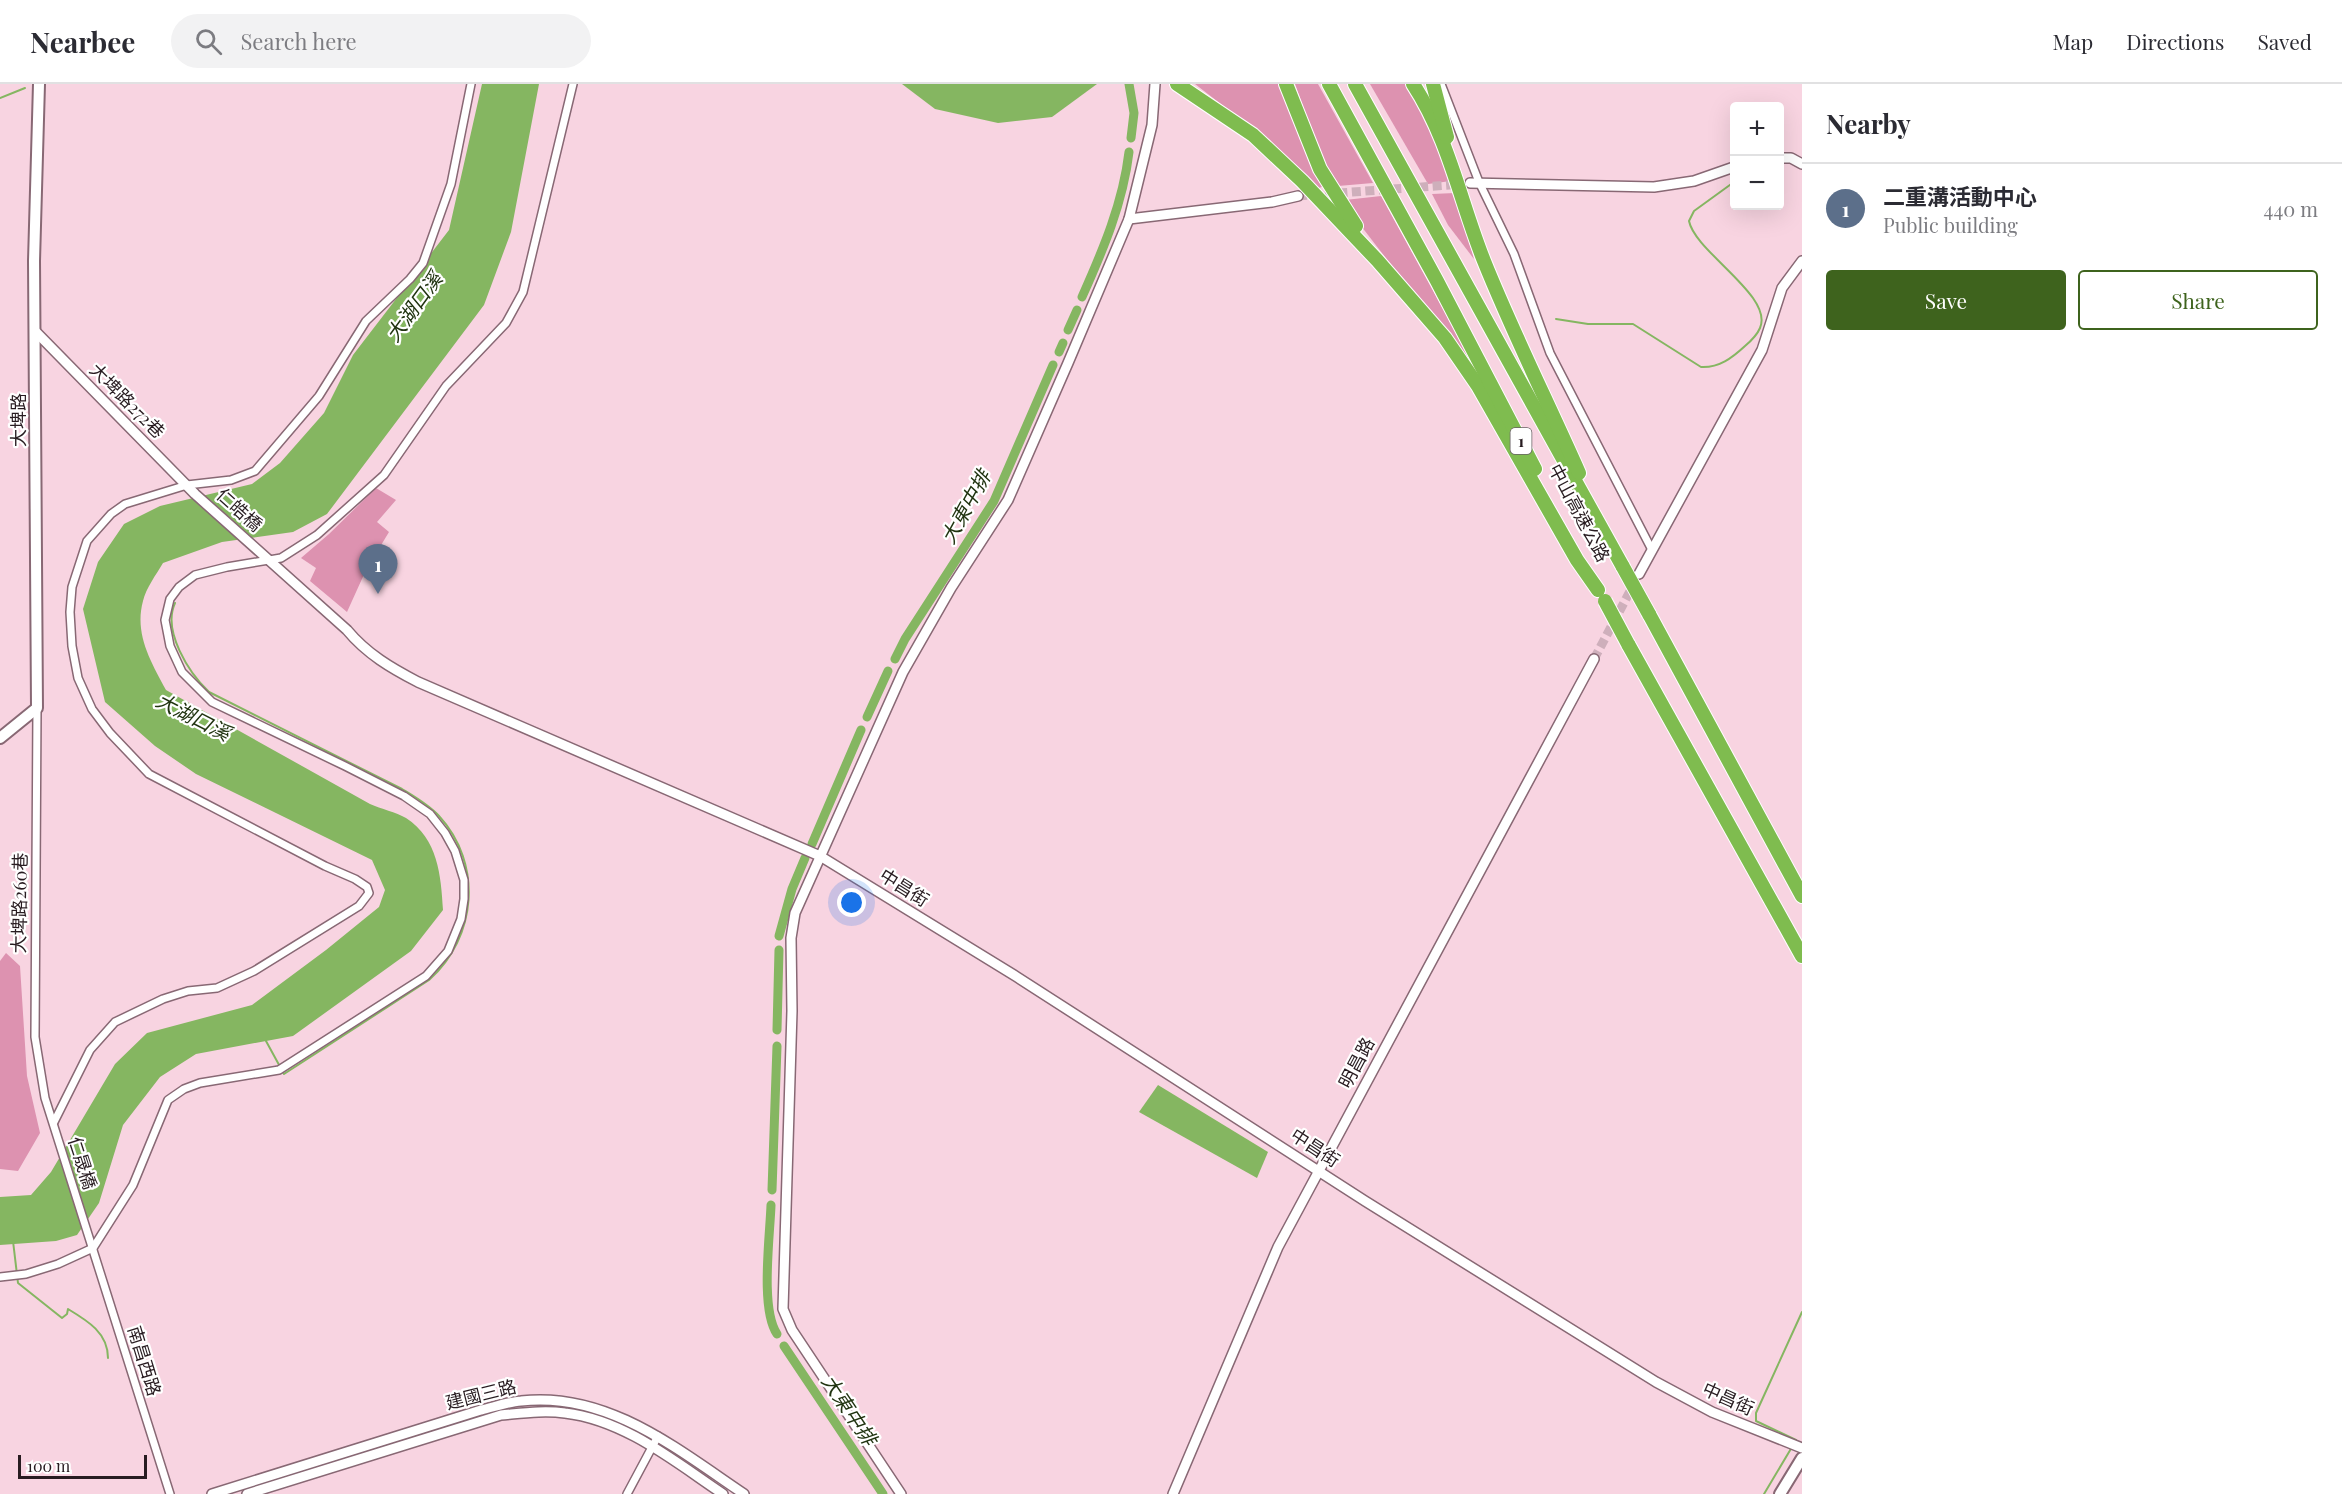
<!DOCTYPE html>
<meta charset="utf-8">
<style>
:root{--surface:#fff;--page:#f2f2f3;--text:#2b2b33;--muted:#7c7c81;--line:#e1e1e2;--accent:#3e631d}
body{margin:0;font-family:"Playfair Display","Noto Sans TC",serif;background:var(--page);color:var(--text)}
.controls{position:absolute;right:18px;top:18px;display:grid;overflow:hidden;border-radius:6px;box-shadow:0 6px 24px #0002}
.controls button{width:54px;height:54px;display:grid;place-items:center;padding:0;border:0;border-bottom:2px solid var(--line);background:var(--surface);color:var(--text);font:30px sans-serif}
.scale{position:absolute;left:18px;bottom:15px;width:129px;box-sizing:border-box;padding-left:6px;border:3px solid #281c21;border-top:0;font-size:16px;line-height:21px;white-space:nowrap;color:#281c21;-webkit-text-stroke:4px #fff;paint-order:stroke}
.you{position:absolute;left:852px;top:819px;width:21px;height:21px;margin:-15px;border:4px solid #fff;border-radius:50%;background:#1a73e8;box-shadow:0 0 0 9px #1a73e833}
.badge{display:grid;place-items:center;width:39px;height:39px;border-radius:50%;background:var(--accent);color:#fff;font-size:20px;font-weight:700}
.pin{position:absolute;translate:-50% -50px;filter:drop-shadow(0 2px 3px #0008)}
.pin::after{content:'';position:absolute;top:32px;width:21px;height:18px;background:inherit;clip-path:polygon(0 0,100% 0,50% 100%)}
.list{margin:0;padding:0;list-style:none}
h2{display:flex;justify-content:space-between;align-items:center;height:78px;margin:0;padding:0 24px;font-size:26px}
h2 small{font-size:20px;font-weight:400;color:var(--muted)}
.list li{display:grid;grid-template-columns:39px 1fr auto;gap:18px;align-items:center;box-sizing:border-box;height:90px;padding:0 24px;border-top:2px solid var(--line)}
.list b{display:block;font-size:22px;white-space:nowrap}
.list p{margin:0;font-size:20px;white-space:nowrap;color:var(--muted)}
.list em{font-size:20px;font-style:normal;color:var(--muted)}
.actions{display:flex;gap:12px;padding:18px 24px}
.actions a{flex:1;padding:14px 0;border:2px solid var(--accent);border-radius:6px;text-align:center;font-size:21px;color:var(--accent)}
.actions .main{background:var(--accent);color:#fff}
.icon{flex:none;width:33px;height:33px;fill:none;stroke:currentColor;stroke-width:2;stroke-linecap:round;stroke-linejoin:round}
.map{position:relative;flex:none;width:1802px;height:1410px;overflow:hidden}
header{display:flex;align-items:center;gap:36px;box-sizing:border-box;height:84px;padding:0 30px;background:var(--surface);border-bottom:2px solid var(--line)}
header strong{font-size:28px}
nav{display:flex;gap:33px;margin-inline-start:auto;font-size:21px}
.search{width:420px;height:54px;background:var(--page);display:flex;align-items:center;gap:15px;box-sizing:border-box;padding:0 21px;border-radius:33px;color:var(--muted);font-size:22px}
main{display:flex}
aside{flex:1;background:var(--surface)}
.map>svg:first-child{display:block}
</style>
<header>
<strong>Nearbee</strong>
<div class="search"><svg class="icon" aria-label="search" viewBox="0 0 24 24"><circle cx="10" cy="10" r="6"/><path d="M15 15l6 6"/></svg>Search here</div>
<nav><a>Map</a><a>Directions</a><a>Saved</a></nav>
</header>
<main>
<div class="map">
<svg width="1802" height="1410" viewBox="0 0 1802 1410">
<rect width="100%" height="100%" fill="#f8d4e1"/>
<g fill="#dd92b0">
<polygon points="1195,0 1280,0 1324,102 1319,104 1266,55"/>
<polygon points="1295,0 1318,0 1373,99 1338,102 1323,79"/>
<polygon points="1370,0 1407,0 1429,42 1451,97 1428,100"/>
<polygon points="1455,109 1474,175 1448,141 1432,110"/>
<polygon points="1381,112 1487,305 1358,138 1345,116"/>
<polygon points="376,404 396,416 377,438 389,448 366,486 347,528 310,497 316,484 301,474 329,450"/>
<polygon points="6,869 20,882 27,992 40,1049 18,1087 0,1085 0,877"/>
</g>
<g fill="#85b661">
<path d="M482 0H539L511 148 484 221 327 430 293 448 222 458 163 479C156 491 146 504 143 517 134 550 151 578 166 606L370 720C381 725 396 728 406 734 438 755 441 791 443 826L411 867 293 952 196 970 160 993 123 1041 99 1119 77 1151 56 1157 0 1161V1113L31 1111 51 1088 115 980 147 949 252 921 326 866 379 823 385 806 372 776 196 690 155 662 105 618 83 525 98 478 124 440 160 422 252 400 280 379 324 329 353 271 449 146Z"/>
<polygon points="902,0 1097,0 1052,33 998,39 935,25"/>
<polygon points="1158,1001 1268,1068 1257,1094 1139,1028"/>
</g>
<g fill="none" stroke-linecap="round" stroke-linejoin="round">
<g stroke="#85b661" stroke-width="2">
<polyline points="0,14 25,4"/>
<path d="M1556 235 1588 240H1633L1701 283C1719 284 1732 274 1745 262 1751 257 1757 251 1760 244 1774 212 1695 168 1689 137L1694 127 1734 98"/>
<path d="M175 519C162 547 189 589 209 608L402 705C415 713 429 721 439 732 483 780 477 853 429 896L284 990 266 957"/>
<path d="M13 1157 18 1199 62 1234 67 1230 68 1225C88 1237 108 1249 108 1274"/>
<polyline points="1795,1358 1796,1356 1756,1337 1756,1329 1802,1228"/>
<polyline points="1764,1410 1792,1363"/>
</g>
<g stroke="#85b661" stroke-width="9">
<polyline points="1129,0 1134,29 1131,54"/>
<path d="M1082 213C1103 166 1123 119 1129 68"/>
<polyline points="1068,246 1077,226"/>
<polyline points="1059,268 1063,259"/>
<polyline points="895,575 905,555 994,417 1053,281"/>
<polyline points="867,633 888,587"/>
<polyline points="812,760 861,646"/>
<polyline points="779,852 792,805 805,774"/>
<polyline points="777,946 779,866"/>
<polyline points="772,1106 777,962"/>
<path d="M771 1121C770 1152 760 1225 777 1250"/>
<polyline points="784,1262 883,1410"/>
</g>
<g stroke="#ceafbb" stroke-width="9" stroke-dasharray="9 4.5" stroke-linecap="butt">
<polyline points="1298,112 1462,100"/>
<polyline points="1594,575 1635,498"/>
</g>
<defs>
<g id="minor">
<polyline points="1441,0 1479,98 1514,170 1550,269 1652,466"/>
<polyline points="37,624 35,953 45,1014 170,1410"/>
<polyline points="54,1038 90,966 115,938 163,915 188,907 217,904 254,887 359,822 369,809 367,803 355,795 325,782 149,690 110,649 92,625 78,594 72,562 70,528 72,503 87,457 111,430 125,420 187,401 231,396 255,387 319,312 366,237 410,195 423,179 451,100 471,0"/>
<polyline points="0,1193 26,1190 58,1180 93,1164 133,1101 168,1016 184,1005 200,999 279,986 426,892 448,867 461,835 464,815 464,796 455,767 445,749 430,730 404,712 345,682 212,618 182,588 170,562 165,536 170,515 179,503 195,491 227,483 281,474 317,451 384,391 446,302 506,239 523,208 573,0"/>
<polyline points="627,1410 658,1352"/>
</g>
<g id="tertiary">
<polyline points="1780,74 1791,74 1802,80"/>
<polyline points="1470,99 1654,103 1694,97 1734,83"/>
<polyline points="1129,135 1272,118 1298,112"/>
<path d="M36 248 195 410 347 546C367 570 391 584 418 598L820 772 1017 893 1365 1117 1656 1298 1712 1328 1802 1364"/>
<polyline points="1639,490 1762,266 1782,204 1802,177"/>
<path d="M212 1410 481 1326C494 1323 508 1318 521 1317 607 1307 677 1365 744 1410"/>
<path d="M247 1410 501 1331C523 1329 544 1326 565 1329 625 1336 675 1378 723 1410"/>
<polyline points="901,1410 792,1246 783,1225 792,927 791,854 795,829 903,588 951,504 1008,416 1068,279 1129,135 1152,41 1155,0"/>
<polyline points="1173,1410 1278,1163 1594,575"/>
</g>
<g id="secondary">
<polyline points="0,654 37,624 34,177 39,0"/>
<polyline points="1780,1410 1802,1374"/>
</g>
<g id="motorway">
<polyline points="1177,0 1253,51 1302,97 1377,176 1445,254 1478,302 1577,476 1598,506"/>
<polyline points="1286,0 1320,85 1356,142"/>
<polyline points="1329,0 1437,197 1535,385"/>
<polyline points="1355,0 1623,483"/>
<path d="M1413 0C1449 55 1460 117 1484 177 1513 249 1548 319 1579 389"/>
<polyline points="1433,0 1447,53"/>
<polyline points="1649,530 1802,812"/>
<polyline points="1628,560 1802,872"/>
</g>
</defs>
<use href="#minor" stroke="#886874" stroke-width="10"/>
<use href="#tertiary" stroke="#886874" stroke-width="12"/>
<use href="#secondary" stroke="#886874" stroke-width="14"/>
<use href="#motorway" stroke="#fff" stroke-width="16"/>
<use href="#minor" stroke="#fff" stroke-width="7"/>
<use href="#tertiary" stroke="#fff" stroke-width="9"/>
<use href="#secondary" stroke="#fff" stroke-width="10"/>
<use href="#motorway" stroke="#7fbc4f" stroke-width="14"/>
<defs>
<g id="motorway-bridge">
<polyline points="1623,483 1649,530"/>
<polyline points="1605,517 1628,560"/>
</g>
</defs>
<use href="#motorway-bridge" stroke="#fff" stroke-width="16" stroke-linecap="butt"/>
<use href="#motorway-bridge" stroke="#7fbc4f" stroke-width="14"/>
</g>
<g text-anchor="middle" stroke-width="4.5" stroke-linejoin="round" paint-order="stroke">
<rect fill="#fff" stroke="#686064" stroke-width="1.5" x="1510.5" y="344" width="21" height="26" rx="4.5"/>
<g font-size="16" font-weight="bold" fill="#281c21">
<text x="1521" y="363">1</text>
</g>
<g font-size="18" fill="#281c21" stroke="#fff">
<text transform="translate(127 317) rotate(45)" y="6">大埤路272巷</text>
<text transform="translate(19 336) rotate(-90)" y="6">大埤路</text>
<text transform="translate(239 426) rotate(42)" y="6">仁皓橋</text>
<text transform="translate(1579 429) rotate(62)" y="6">中山高速公路</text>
<text transform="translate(904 804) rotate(32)" y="6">中昌街</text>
<text transform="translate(20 819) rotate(-89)" y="6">大埤路260巷</text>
<text transform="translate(1357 979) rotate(-62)" y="6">明昌路</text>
<text transform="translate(1315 1064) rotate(33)" y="6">中昌街</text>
<text transform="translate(82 1079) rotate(72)" y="6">仁晟橋</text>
<text transform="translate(144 1277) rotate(73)" y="6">南昌西路</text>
<text transform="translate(481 1311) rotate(-14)" y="6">建國三路</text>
<text transform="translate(1728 1315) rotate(24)" y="6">中昌街</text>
</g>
<g font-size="20" font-style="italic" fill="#213411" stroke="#fff">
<text transform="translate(414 223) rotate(-54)" y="7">大湖口溪</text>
<text transform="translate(966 423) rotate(-61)" y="7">大東中排</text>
<text transform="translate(193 633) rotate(27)" y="7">大湖口溪</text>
<text transform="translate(849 1326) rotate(56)" y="7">大東中排</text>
</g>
</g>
</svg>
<div class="controls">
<button>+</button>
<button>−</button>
</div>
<div class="scale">100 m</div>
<div class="you"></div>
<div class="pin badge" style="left:378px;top:510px;background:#5c6f8a">1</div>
</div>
<aside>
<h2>Nearby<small></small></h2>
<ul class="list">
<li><span class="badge" style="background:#5c6f8a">1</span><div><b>二重溝活動中心</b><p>Public building</p></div><em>440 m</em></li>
</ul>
<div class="actions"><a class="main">Save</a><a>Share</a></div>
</aside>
</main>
